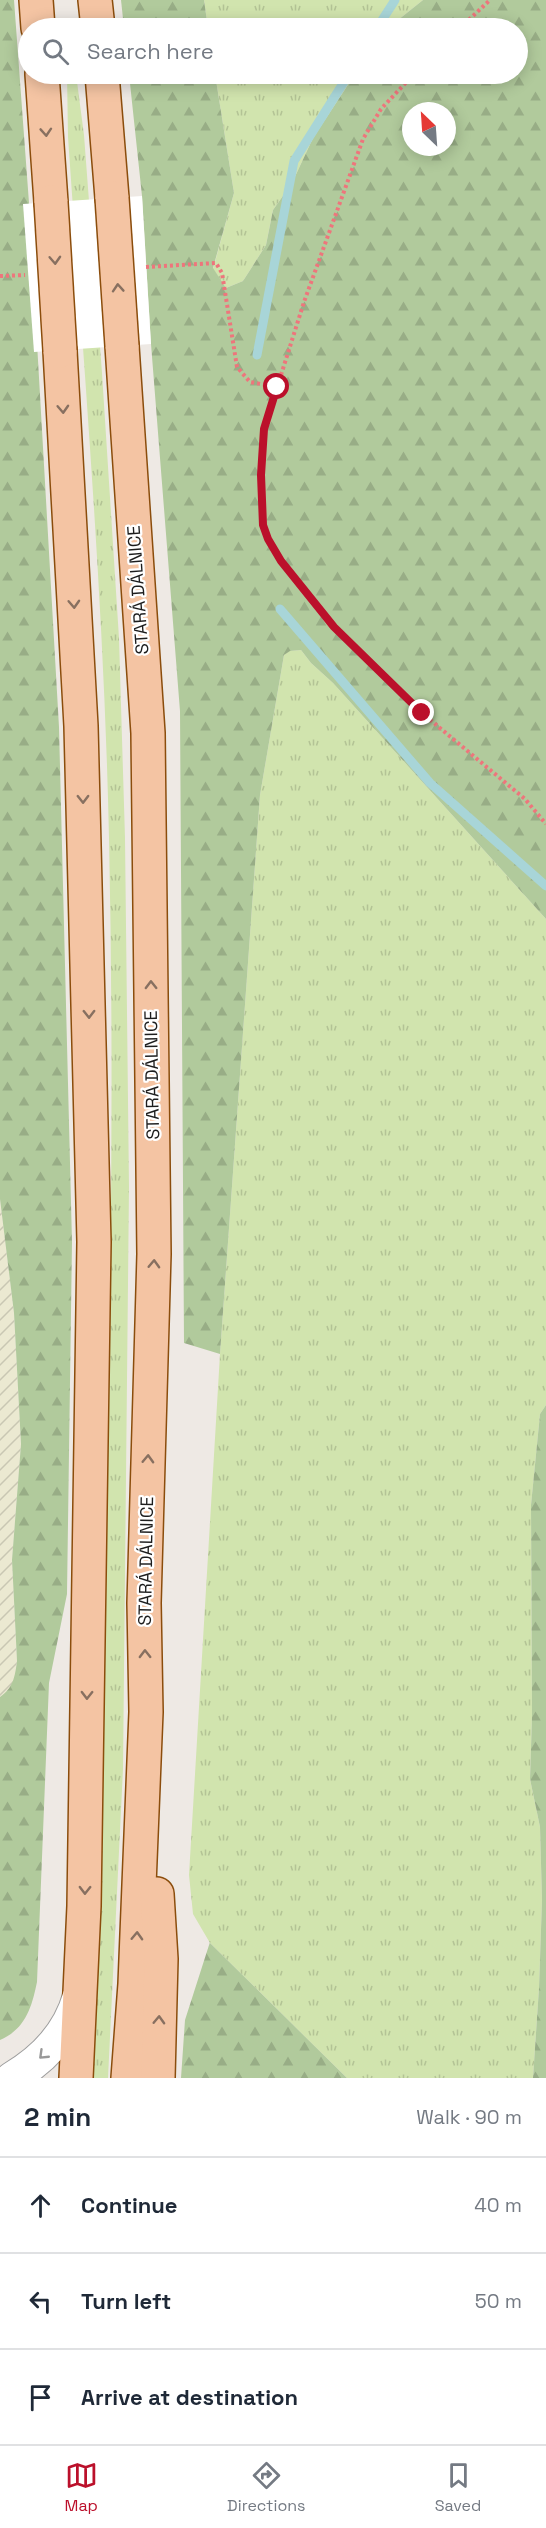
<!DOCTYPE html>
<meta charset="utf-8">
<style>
:root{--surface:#fff;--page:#f2f2f3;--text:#1f2937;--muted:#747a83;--line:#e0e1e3;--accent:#bb102b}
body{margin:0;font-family:"Space Grotesk",sans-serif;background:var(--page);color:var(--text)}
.compass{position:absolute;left:402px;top:102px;width:54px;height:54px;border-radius:50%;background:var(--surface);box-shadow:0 3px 15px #0003;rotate:335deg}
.stop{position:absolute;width:18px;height:18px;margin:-14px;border:4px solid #bb102b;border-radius:50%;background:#fff}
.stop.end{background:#bb102b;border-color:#fff;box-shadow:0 2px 6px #0008}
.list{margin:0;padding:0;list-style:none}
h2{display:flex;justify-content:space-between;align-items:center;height:78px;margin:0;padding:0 24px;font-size:26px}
h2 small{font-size:20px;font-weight:400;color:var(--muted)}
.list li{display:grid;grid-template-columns:39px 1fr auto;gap:18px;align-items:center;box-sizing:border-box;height:96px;padding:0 24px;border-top:2px solid var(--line)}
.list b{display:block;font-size:22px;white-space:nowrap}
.list em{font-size:20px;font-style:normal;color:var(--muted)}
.icon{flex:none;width:33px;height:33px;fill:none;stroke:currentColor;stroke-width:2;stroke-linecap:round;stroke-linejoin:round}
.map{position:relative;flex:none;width:546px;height:2078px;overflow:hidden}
.search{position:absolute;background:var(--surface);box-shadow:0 3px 15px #0003;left:18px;right:18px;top:18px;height:66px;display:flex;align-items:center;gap:15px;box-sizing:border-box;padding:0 21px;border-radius:33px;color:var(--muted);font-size:22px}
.sheet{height:366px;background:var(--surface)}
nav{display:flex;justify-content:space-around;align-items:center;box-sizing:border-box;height:84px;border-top:2px solid var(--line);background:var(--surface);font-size:16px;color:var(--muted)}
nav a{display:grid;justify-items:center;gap:3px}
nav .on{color:var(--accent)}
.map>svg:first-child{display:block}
</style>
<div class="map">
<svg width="546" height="2078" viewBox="0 0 546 2078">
<defs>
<pattern id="farmland-furrows" width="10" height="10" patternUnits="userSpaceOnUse" patternTransform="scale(1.5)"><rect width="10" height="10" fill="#ebe9d1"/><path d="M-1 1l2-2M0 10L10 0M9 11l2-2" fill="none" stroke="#c9c7b3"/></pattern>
<pattern id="grass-tufts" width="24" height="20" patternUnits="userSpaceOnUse" patternTransform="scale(1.5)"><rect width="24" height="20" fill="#d1e4ae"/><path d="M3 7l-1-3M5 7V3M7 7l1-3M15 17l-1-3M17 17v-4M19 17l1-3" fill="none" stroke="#b3c395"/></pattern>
<pattern id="forest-firs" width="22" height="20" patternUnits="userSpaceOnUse" patternTransform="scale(1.5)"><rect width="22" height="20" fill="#b1ca9c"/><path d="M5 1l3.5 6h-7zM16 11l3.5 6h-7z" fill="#98ad86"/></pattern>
</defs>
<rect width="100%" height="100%" fill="#eee9e4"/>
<polygon fill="url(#farmland-furrows)" points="0,1199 14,1313 21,1444 12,1560 17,1661 15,1677 10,1690 0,1697"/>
<g fill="url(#grass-tufts)">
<polygon points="204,0 423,0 388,28 208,28"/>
<path d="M67 74H76L84 135 102 373 119 638 125 838 129 1187 123 1769 108 2078H91C101 1665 118 1252 109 838 104 604 84 370 68 137Z"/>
<polygon points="215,74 355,74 313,138 292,183 273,210 266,245 243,281 226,288 213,269 234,193"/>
<polygon points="301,650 311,663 333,683 546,919 546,1405 540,1414 531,1505 532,1716 530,1779 540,1827 542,1900 539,1988 533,2078 347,2078 210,1943 193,1914 189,1875 220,1354 260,795 284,655 289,651"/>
</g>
<g fill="url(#forest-firs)" fill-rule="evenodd">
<path d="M0 0H14L29 203 59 727 72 1242 67 1594 49 1683 37 1982C32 2006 26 2029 0 2040V1697C13 1688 15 1677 17 1661L12 1560 21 1444 14 1313 0 1199Z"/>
<polygon points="121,0 204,0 208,28 124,28"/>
<path d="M423 0H546V919L333 683 311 663 301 650 290 651 284 655 260 795 220 1354 184 1343 180 711 151 344 142 196 129 74H215L234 193 213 268 226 288 243 281 266 245 273 210 292 183 313 138 355 74H518V28H388ZM411 111H447V147H411Z"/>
<polygon points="546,1405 546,2078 533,2078 539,1988 542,1900 540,1827 530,1779 532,1716 531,1505 540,1414"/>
<polygon points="210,1942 210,1943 347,2078 181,2078 185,2020"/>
</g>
<polygon fill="#fff" points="142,196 151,344 34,352 23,204"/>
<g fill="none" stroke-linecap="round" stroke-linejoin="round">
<g stroke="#a8d5d8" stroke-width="9">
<polyline points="377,28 395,0"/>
<polyline points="257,355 294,161 349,74"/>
<polyline points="280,609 430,783 546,886"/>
</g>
<defs>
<path id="minor" d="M12 2078C44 2059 69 2033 79 1996"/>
<g id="major">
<polyline points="36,0 38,28"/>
<polyline points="95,0 98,28"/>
<polyline points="42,74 51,202"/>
<polyline points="102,74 112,198"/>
<polyline points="122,346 148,733 154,1254 144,1603 146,1712 135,1984 128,2078"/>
<polyline points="60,351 81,726 94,1242 84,1906 76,2078"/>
<polyline points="157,1894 161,1959 158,2078"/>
</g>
</defs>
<use href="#minor" stroke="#9e9e9e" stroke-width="34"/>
<use href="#major" stroke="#8b4d0c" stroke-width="36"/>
<g stroke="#ee757c" stroke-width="4" stroke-dasharray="3 3" stroke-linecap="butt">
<polyline points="460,28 490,0"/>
<polyline points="414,74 381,109 363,139 304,302 264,429 261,475 263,525 268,539 281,561 335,627 422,713 525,799 546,824"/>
<polyline points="146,267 216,263 222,273 237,367 250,382 277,387"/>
<polyline points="0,276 25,275"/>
</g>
<use href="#minor" stroke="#fff" stroke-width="32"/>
<use href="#major" stroke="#f4c4a3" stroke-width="33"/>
<defs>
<g id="major-bridge">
<polyline points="112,198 122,346"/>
<polyline points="51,202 60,351"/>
</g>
</defs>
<use href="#major-bridge" stroke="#8b4d0c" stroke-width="36" stroke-linecap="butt"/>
<use href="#major-bridge" stroke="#f4c4a3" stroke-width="33"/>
</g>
<defs><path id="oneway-chevron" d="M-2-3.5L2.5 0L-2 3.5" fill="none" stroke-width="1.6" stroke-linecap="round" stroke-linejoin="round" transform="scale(1.5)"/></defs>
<g stroke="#887060">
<use href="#oneway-chevron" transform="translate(46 132) rotate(86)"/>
<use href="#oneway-chevron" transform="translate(55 260) rotate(87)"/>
<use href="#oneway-chevron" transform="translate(118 288) rotate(-94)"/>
<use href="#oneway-chevron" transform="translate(63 409) rotate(87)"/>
<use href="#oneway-chevron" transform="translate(74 604) rotate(87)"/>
<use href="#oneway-chevron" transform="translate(83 799) rotate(89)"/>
<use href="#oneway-chevron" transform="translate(151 985) rotate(-91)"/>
<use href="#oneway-chevron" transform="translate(89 1014) rotate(89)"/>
<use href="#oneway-chevron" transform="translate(154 1264) rotate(-88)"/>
<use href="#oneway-chevron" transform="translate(148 1459) rotate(-88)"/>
<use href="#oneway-chevron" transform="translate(145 1654) rotate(-91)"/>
<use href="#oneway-chevron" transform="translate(87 1695) rotate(91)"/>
<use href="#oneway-chevron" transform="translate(85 1890) rotate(91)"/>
<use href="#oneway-chevron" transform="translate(137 1936) rotate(-88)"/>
<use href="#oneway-chevron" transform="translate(159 2020) rotate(-88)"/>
</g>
<use stroke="#999" href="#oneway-chevron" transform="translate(43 2055) rotate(136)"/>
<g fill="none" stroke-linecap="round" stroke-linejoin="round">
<polyline stroke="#bb102b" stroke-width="8" points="277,387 264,429 261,475 263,525 268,539 281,561 334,627 422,713"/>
</g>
<g text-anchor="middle" stroke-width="4.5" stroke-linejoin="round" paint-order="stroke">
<g font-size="18" fill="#1d1d1d" stroke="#fff">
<text transform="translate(138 590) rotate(-94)" y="6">STARÁ DÁLNICE</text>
<text transform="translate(152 1075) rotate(-91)" y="6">STARÁ DÁLNICE</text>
<text transform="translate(146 1561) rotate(-89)" y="6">STARÁ DÁLNICE</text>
</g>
</g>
</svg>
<svg class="compass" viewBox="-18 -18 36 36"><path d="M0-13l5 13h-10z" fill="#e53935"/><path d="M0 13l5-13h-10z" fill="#747a83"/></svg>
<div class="stop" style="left:277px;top:387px"></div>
<div class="stop end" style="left:422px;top:713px"></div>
<div class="search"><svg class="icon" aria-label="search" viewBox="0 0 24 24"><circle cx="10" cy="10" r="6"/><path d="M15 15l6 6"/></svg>Search here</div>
</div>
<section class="sheet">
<h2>2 min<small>Walk · 90 m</small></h2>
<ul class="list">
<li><svg class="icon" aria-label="ahead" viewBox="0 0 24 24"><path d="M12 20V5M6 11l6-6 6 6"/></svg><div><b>Continue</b></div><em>40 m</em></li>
<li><svg class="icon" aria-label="left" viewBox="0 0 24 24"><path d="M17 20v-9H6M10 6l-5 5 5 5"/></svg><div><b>Turn left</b></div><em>50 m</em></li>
<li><svg class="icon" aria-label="arrive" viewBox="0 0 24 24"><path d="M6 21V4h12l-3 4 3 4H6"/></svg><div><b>Arrive at destination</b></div></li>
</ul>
</section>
<nav>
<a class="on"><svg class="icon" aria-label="map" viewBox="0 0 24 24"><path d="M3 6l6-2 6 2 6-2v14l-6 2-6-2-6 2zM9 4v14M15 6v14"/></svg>Map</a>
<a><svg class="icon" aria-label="directions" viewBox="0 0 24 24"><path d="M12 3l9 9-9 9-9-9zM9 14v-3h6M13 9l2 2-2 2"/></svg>Directions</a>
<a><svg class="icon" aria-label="saved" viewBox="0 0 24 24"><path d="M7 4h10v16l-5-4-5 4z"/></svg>Saved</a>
</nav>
